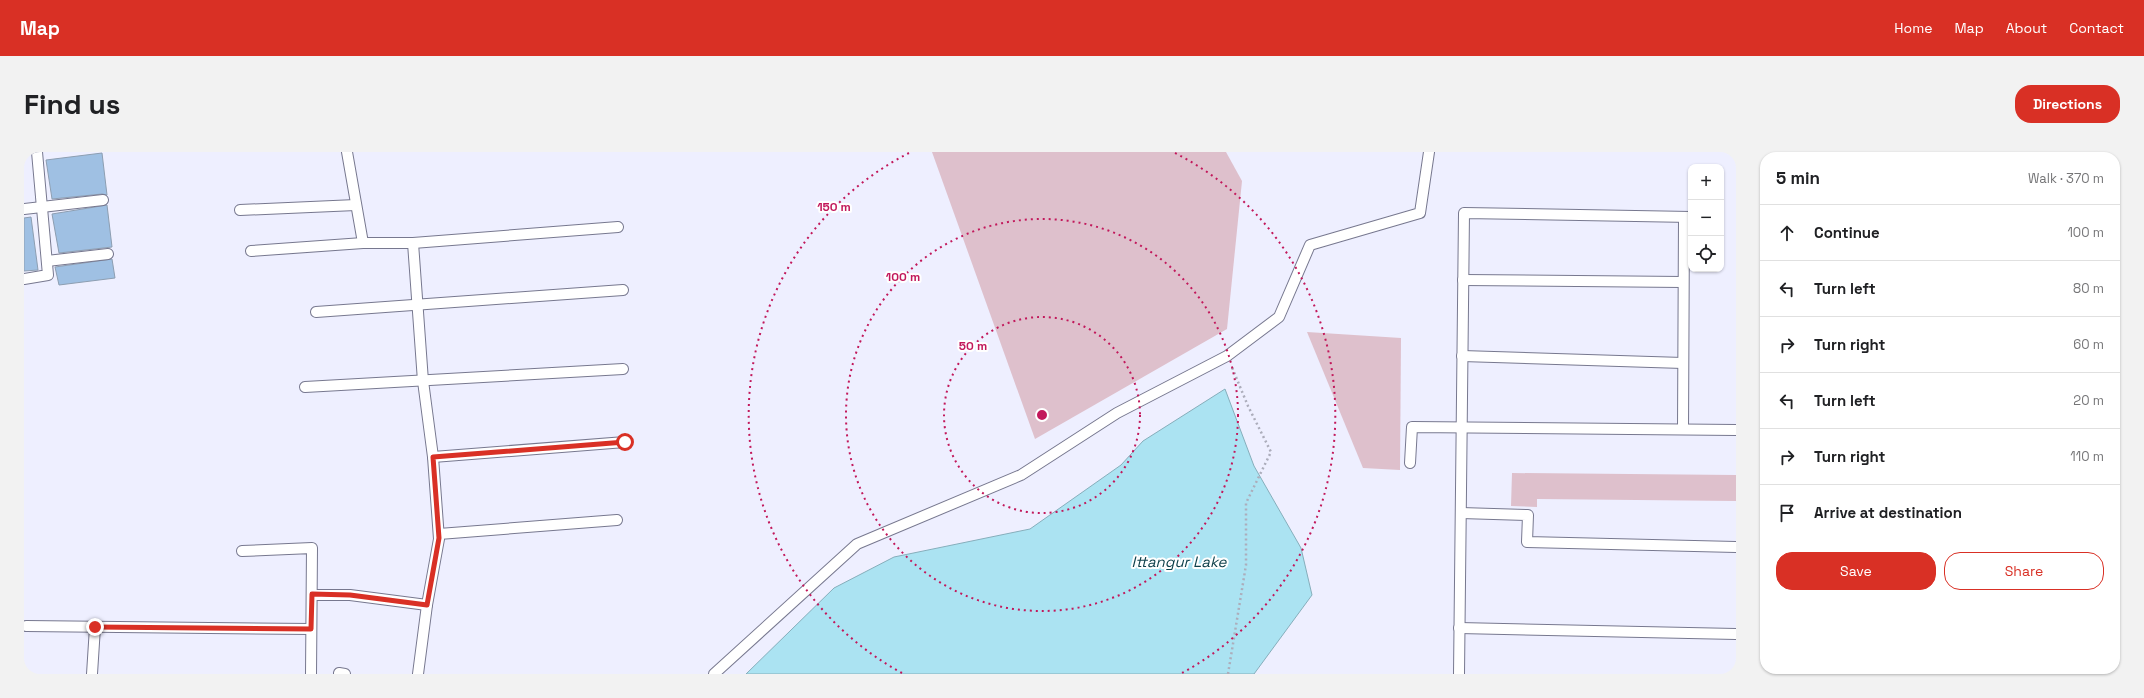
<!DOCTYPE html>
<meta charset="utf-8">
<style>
:root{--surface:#fff;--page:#f2f2f2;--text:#202124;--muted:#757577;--line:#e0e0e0;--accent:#d93025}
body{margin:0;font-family:"Space Grotesk",sans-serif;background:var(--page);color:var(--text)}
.controls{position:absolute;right:12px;top:12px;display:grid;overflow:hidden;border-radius:8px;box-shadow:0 1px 3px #0004}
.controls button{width:36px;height:36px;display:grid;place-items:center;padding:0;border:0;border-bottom:1px solid var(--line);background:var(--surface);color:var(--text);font:20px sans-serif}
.stop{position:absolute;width:12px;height:12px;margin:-9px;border:3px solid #d93025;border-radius:50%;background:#fff}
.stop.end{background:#d93025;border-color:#fff;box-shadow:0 1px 4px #0008}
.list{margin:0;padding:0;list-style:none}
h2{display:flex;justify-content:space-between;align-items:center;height:52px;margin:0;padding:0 16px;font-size:17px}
h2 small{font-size:13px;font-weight:400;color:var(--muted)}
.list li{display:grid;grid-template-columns:26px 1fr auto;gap:12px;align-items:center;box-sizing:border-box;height:56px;padding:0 16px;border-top:1px solid var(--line)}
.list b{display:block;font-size:15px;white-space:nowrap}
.list em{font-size:13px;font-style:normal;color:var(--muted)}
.actions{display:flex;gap:8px;padding:12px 16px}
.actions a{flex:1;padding:9px 0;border:1px solid var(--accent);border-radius:16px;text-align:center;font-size:14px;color:var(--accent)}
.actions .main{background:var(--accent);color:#fff}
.icon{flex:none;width:22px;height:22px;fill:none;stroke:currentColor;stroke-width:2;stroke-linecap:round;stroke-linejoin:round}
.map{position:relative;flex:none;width:1712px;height:522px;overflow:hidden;border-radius:16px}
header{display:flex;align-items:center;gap:24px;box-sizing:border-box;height:56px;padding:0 20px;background:var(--accent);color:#fff}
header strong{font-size:19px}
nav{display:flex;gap:22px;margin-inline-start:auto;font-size:14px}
.intro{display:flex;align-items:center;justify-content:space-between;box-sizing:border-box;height:96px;padding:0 24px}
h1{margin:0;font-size:28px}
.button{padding:10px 18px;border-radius:16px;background:var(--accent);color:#fff;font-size:14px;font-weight:700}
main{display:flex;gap:24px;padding:0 24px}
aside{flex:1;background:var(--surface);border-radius:16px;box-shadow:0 1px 3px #0004}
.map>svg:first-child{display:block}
</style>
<header>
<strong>Map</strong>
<nav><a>Home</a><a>Map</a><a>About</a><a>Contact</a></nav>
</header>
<div class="intro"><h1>Find us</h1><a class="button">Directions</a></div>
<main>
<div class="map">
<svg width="1712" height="522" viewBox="0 0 1712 522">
<rect width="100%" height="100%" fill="#eeefff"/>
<g fill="#dec0cc">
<polygon points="908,0 1202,0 1218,29 1203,177 1011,287"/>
<polygon points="1283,180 1377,186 1376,318 1339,316"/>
<polygon points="1488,321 1712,323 1712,349 1513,347 1513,355 1487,354"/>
</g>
<polygon fill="#abe3f2" stroke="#86aebb" points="1201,237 1230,314 1277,396 1288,443 1230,522 722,522 810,436 870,405 1006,377 1097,313 1119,289"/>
<g fill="#9fc0e3" stroke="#8d9eb1">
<polygon points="78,1 83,43 78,42 28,47 22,8"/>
<polygon points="83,53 88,95 35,101 28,62"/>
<polygon points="7,65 14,118 0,119 0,66"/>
<polygon points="88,107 91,126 35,133 31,115"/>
</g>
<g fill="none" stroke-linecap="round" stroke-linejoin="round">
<defs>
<g id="street">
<polyline points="323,0 339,91"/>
<polyline points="0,57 79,48"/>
<polyline points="216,58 332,53"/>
<polyline points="389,91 399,229 409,305 415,387 403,453 394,522"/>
<polyline points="227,99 339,91 389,91 594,75"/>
<polyline points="23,109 84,102"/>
<polyline points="0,127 24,123 13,0"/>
<polyline points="1439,128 1659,130"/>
<polyline points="292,160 599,138"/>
<polyline points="1438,204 1659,211"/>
<polyline points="281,235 599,217"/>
<polyline points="1659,277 1660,65"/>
<polyline points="409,305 601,290"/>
<polyline points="1386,311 1388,275 1712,278"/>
<polyline points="1437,361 1504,363 1503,390 1712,395"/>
<polyline points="415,382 593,368"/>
<polyline points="218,399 288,396 287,522"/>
<polyline points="288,443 326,443 403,453"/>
<polyline points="2,474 287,477"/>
<polyline points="1435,476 1712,482"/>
<polyline points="315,521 321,522"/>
<polyline points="68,522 71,475"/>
<polyline points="690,522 833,392 997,323 1093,261 1203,204 1255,165 1286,93 1396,61 1405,0"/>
<polyline points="1435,522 1440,61 1667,65"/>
</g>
</defs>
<use href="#street" stroke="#77788f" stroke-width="12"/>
<polyline stroke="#acadbb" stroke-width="2.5" stroke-dasharray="2 3" stroke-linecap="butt" points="1204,522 1222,413 1222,351 1247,300 1224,254 1207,213"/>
<use href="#street" stroke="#fff" stroke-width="10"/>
</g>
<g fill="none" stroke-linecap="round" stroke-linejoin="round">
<polyline stroke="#d93025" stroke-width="5" points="71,475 287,477 288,442 326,443 403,453 415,386 409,305 601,290"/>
</g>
<g fill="none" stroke="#c2185b" stroke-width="2" stroke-dasharray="2 4">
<circle cx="1018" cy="263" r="98"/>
<circle cx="1018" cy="263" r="196"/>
<path d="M878 521A294 294 0 0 1 885 1M1151 1A294 294 0 0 1 1158 521"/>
</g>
<g text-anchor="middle" stroke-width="4" stroke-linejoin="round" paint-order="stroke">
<g font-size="15" font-style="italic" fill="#0c3f4a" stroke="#fff">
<text x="1155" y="415">Ittangur Lake</text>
</g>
</g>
<circle cx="1018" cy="263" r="6" fill="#c2185b" stroke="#fff" stroke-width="2"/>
<g font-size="12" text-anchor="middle" font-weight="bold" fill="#c2185b" stroke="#fff" stroke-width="4" stroke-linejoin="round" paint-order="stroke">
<text x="810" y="59">150 m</text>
<text x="879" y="129">100 m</text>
<text x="949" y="198">50 m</text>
</g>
</svg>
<div class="controls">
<button>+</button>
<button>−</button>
<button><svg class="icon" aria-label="locate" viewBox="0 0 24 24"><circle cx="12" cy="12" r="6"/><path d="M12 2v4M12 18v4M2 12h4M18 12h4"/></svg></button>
</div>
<div class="stop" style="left:601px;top:290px"></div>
<div class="stop end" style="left:71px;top:475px"></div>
</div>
<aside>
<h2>5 min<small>Walk · 370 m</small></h2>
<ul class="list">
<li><svg class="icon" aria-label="ahead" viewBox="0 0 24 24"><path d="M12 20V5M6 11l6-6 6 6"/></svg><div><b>Continue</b></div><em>100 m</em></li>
<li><svg class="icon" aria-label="left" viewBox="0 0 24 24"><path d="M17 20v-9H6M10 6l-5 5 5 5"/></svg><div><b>Turn left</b></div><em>80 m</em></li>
<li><svg class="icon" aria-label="right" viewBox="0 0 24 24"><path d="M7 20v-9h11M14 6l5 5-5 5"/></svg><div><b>Turn right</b></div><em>60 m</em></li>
<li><svg class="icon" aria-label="left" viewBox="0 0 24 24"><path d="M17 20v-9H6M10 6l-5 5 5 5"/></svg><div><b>Turn left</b></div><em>20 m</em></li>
<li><svg class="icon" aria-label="right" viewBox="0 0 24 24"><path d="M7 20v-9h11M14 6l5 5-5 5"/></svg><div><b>Turn right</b></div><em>110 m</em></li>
<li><svg class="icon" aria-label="arrive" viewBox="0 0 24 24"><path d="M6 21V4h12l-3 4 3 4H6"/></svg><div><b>Arrive at destination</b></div></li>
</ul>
<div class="actions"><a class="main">Save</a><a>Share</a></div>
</aside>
</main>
